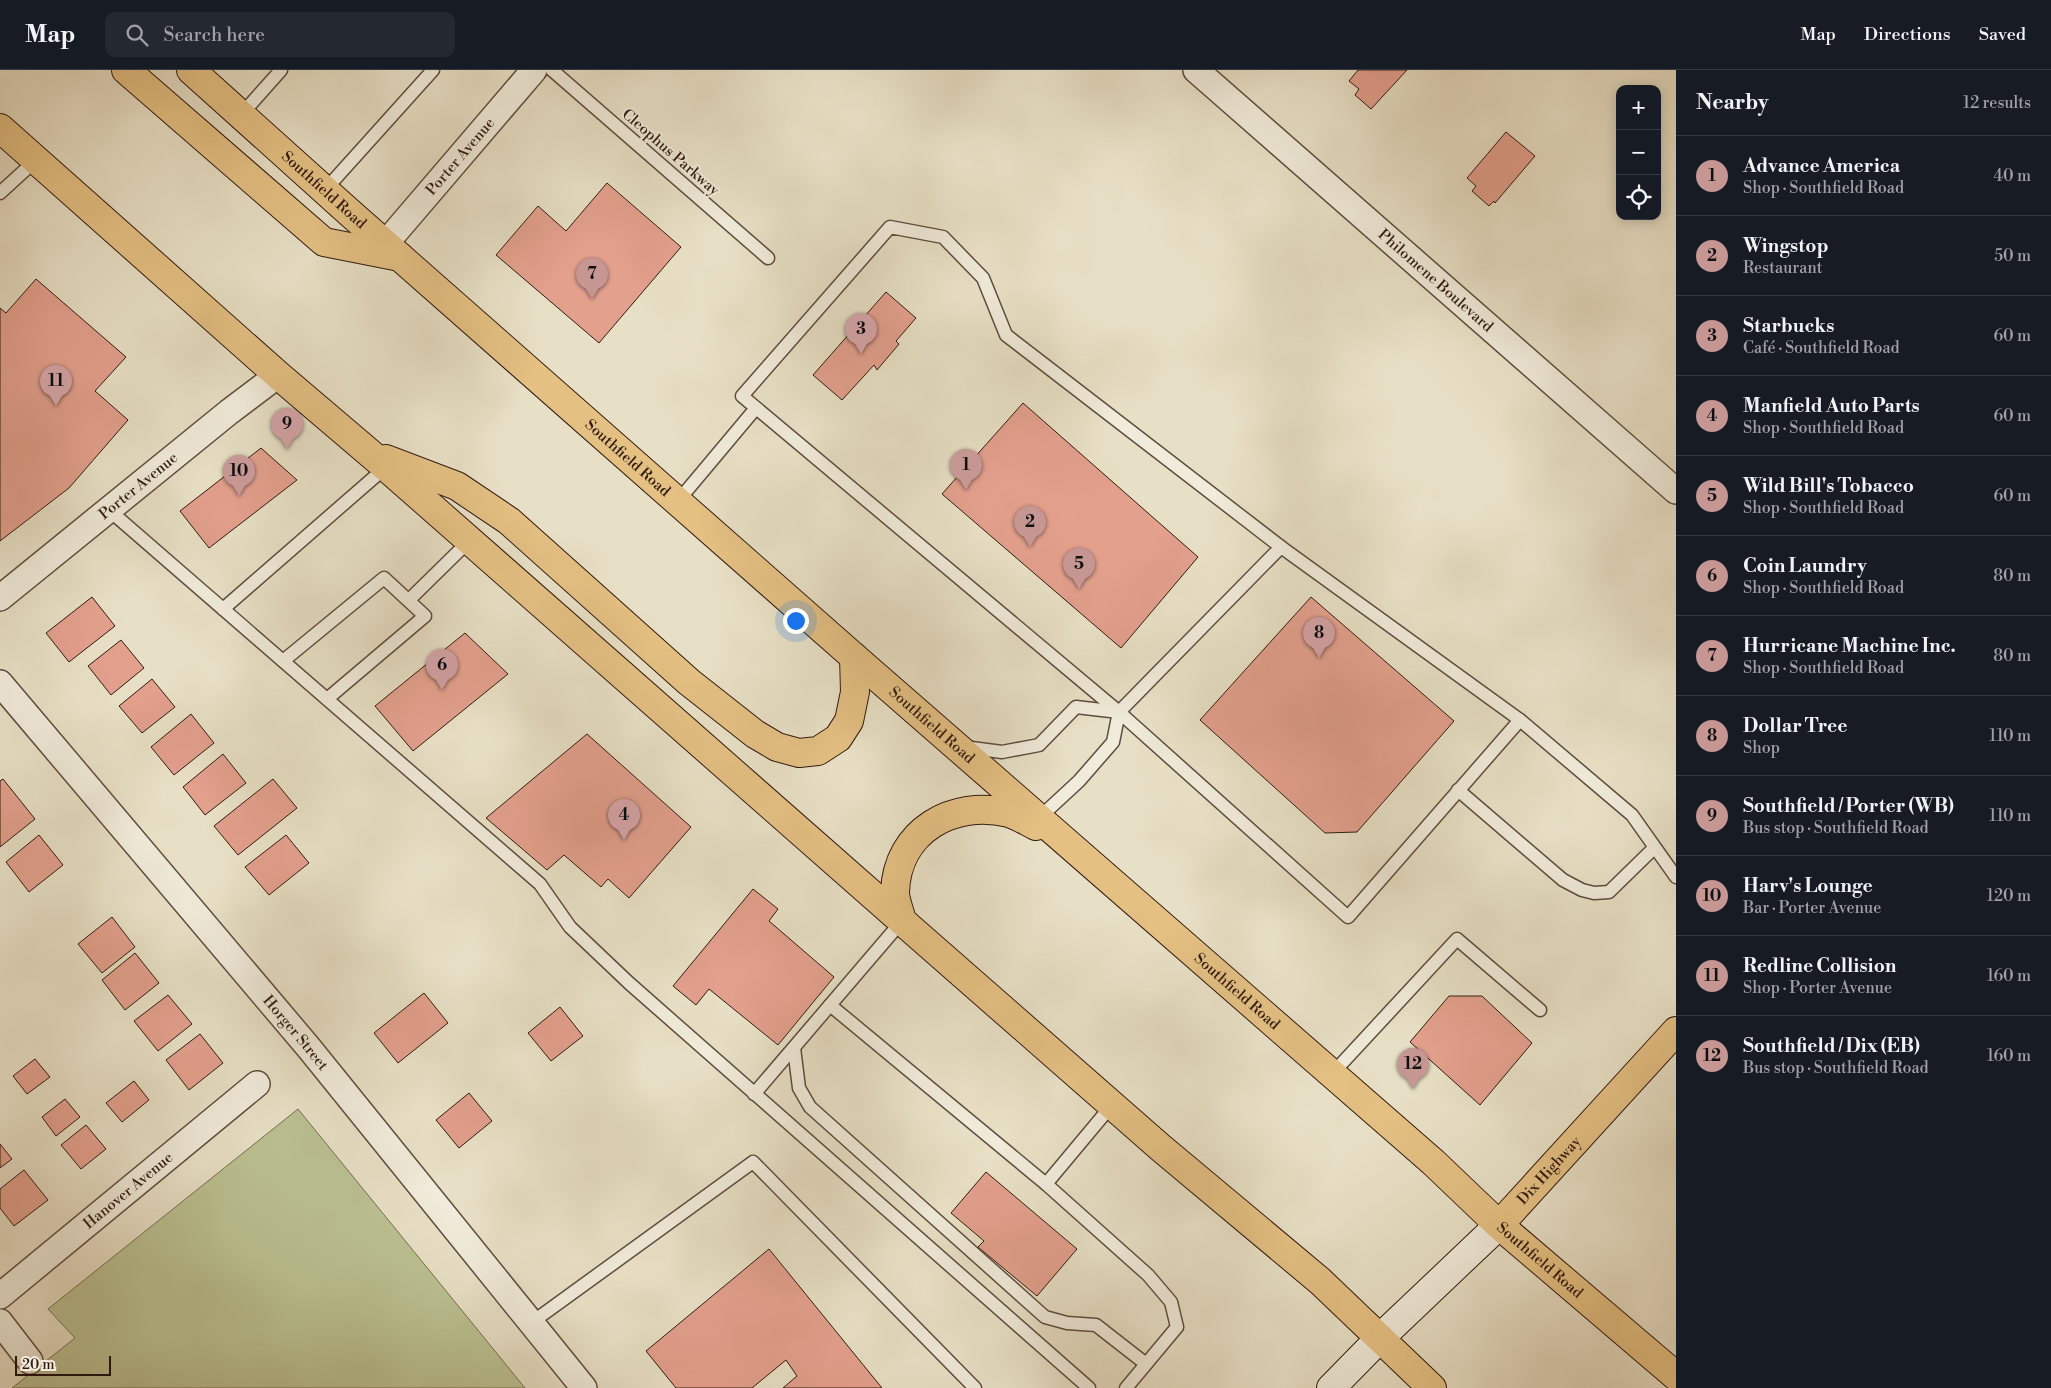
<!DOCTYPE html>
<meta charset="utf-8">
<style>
:root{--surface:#171b24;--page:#242831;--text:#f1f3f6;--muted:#9ea1a6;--line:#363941;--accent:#c59692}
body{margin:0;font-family:"Libre Bodoni",serif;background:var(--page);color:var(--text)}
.controls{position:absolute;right:15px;top:15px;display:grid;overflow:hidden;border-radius:10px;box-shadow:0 2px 12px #0003}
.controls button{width:45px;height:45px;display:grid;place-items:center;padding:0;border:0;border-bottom:1px solid var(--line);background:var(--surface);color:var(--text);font:25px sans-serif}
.scale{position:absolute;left:15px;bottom:12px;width:96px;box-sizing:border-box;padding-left:5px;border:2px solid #301a10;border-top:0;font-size:14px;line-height:18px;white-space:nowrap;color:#301a10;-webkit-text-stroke:4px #f0ebda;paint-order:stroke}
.you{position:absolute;left:795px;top:550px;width:18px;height:18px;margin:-12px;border:4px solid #fff;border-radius:50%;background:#1a73e8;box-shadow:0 0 0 8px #1a73e833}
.badge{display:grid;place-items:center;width:32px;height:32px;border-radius:50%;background:var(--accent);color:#111;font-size:16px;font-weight:700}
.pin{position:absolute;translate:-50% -41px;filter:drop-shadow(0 1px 2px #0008)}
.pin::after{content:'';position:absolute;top:26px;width:18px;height:15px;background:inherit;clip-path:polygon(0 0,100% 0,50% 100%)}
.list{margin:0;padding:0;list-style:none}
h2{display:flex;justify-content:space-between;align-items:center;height:65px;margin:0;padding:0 20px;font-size:21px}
h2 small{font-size:16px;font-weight:400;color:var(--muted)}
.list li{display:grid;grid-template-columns:32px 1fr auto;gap:15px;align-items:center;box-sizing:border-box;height:80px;padding:0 20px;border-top:1px solid var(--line)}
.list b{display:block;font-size:19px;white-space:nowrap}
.list p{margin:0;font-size:16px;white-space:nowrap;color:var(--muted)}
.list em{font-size:16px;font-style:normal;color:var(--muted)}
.icon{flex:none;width:28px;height:28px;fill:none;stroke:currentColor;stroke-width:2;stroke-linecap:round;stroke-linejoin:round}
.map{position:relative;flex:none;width:1676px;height:1318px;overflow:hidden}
header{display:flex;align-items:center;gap:30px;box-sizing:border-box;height:70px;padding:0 25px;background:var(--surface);border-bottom:1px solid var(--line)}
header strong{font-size:24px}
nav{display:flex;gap:28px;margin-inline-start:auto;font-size:18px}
.search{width:350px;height:45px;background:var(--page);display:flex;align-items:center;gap:12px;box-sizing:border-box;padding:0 18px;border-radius:10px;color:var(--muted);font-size:19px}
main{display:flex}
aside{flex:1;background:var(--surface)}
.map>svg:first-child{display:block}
</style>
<header>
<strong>Map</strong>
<div class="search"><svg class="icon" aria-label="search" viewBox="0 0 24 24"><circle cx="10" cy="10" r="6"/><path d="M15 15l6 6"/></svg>Search here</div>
<nav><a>Map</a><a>Directions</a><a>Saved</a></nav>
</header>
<main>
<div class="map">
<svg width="1676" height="1318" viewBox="0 0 1676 1318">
<rect width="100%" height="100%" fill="#e8e0c6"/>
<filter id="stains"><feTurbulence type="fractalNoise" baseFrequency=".004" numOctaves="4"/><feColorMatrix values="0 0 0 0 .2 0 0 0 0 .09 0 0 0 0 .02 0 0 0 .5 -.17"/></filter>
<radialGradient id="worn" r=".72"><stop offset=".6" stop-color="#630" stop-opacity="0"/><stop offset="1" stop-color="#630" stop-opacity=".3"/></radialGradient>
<polygon fill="#bbc192" stroke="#766e51" points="298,1039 525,1318 12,1318 75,1268 48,1239"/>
<g fill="#e3a08d" stroke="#301a10">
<polygon points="1358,0 1407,0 1371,39 1355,25 1359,19 1349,11"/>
<polygon points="1506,62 1535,86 1495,133 1494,131 1489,136 1472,121 1476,116 1467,108"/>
<polygon points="607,113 681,177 599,273 496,185 538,136 566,161"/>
<polygon points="36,209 126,287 95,321 128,350 69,418 0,471 0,238 6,243"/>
<polygon points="886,222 916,248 896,271 899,274 877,300 874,295 842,330 813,305"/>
<polygon points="1023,333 1198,487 1121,578 942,424"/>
<polygon points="261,378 297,410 209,478 180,441"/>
<polygon points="92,527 115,556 69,592 46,563"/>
<polygon points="1311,527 1454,651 1357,762 1325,763 1200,650"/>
<polygon points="465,563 508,604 413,681 375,636"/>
<polygon points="121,570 144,598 111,625 88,596"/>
<polygon points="152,609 175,637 142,663 119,636"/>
<polygon points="191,644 214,673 174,705 151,677"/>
<polygon points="587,664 691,757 629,828 608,809 601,817 564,785 547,800 486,748"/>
<polygon points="223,684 246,713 205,745 183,717"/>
<polygon points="3,709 35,749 0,777 0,711"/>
<polygon points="273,709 297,738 238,785 214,756"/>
<polygon points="39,765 63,795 29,822 6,792"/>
<polygon points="286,765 309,793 269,825 245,797"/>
<polygon points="753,819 778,839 769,851 834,907 778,975 709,919 696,935 673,916"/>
<polygon points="112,847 135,877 102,903 78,874"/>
<polygon points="135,883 159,913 125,940 102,910"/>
<polygon points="424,923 448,953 398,993 374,963"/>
<polygon points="168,925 192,954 158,981 134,951"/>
<polygon points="1449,926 1482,926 1532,973 1480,1035 1410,972"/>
<polygon points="560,937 583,966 551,991 528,963"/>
<polygon points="200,964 223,993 189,1020 166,990"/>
<polygon points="35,989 50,1007 27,1024 13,1006"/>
<polygon points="134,1011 149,1030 122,1052 106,1033"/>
<polygon points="469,1023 492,1051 459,1078 436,1050"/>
<polygon points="65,1029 80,1047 56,1066 42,1047"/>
<polygon points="86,1055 106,1079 81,1099 61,1075"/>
<polygon points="0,1074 12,1089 0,1098"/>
<polygon points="24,1100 48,1130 14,1156 0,1138 0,1119"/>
<polygon points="986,1102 1077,1179 1037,1226 978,1177 984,1171 951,1143"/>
<polygon points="769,1179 882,1318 783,1318 797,1306 786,1290 752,1318 676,1318 646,1281"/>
</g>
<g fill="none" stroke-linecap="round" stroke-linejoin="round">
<defs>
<g id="lane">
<polyline points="552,0 768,188"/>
<polyline points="241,45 281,0"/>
<polyline points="325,120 433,0"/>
<polyline points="0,123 36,90"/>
<polyline points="678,431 756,338"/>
<polyline points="109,440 540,814 570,857 629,913 1089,1318"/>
<polyline points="1281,477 1520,650"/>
<polyline points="409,530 469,471"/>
<polyline points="223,539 386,397"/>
<polyline points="283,591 384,508 425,546 327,629"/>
<polyline points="964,677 1002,682 1039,675 1076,637 1119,642"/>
<polyline points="1458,720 1563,810 1582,820 1594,823 1609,822 1654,778"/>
<polyline points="1039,748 1079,711 1113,672 1119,642 1281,477 1006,265 983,208 943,167 890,157 742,326 1119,642 1348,847 1520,650 1632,745 1676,807"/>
<polyline points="830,935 1046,1114 1148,1205 1171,1232 1177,1257 1126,1318"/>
<polyline points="794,978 799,1018 810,1037 1045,1247 1067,1253 1096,1255 1146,1294"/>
<polyline points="1332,1004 1457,869 1540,940"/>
<polyline points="754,1024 902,851"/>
<polyline points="1046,1114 1112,1035"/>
<polyline points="531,1253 753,1092 975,1318"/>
</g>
<g id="street">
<path id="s1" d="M1196 0 1676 421"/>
<path id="s2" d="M386 173 534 0"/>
<path id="s3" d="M0 528 229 342 278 305"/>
<path id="s4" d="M0 613 309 978 584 1318"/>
<path id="s5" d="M0 1226 257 1014"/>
<polyline points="0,1252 30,1291"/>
</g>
<polyline id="secondary" points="1331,1318 1380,1268 1499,1155"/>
<g id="primary">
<path id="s6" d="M1499 1155 1676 961"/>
</g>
<g id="highway">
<polyline points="126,0 324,172 400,187"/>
<path id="s7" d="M191 0 350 143 854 587 1433 1092 1499 1155 1676 1306"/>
<polyline points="0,58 278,305 386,397 902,851 1161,1078 1320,1211 1432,1318"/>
<polyline points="386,389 457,416 509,451 689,612 755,664 777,677 799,683 818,681 838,668 849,651 855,622 854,587"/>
<path d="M902 851C900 842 895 831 895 822 897 761 953 729 1009 743 1018 746 1028 752 1036 756"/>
</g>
</defs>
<use href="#lane" stroke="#5e4c3e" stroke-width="15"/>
<use href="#street" stroke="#5e4c3e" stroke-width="28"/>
<use href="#secondary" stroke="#301a10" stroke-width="30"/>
<use href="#primary" stroke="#301a10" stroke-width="30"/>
<use href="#highway" stroke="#301a10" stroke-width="30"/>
<use href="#lane" stroke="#f0ebda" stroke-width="12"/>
<use href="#street" stroke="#f0ebda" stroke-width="25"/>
<use href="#secondary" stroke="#f0ebda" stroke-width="28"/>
<use href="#primary" stroke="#e4c083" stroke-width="28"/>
<use href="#highway" stroke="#e4c083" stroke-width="28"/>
</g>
<g text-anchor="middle" stroke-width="4" stroke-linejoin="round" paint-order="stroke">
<g font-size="15" fill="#301a10" stroke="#f0ebda">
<text transform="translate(671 82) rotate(41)" y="5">Cleophus Parkway</text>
<text dy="5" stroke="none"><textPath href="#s2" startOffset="114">Porter Avenue</textPath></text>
<text dy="5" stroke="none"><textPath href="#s7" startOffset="179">Southfield Road</textPath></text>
<text dy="5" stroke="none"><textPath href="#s1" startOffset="319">Philomene Boulevard</textPath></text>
<text dy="5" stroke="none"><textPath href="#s7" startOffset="584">Southfield Road</textPath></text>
<text dy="5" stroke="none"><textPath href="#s3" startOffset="178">Porter Avenue</textPath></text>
<text dy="5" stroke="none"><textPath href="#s7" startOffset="989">Southfield Road</textPath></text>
<text dy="5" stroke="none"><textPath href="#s7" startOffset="1394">Southfield Road</textPath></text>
<text dy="5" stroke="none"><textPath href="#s4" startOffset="458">Horger Street</textPath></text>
<text dy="5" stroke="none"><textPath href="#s6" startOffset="74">Dix Highway</textPath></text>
<text dy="5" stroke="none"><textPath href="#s5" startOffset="166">Hanover Avenue</textPath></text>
<text dy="5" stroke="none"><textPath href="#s7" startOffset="1799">Southfield Road</textPath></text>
</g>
</g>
<rect width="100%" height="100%" filter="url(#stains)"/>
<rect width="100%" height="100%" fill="url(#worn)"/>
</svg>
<div class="controls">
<button>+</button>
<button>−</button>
<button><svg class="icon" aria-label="locate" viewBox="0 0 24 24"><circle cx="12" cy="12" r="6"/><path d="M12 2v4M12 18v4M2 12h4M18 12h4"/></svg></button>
</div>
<div class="scale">20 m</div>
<div class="you"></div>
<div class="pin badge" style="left:966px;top:420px">1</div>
<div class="pin badge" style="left:1030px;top:477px">2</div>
<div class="pin badge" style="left:861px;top:284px">3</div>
<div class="pin badge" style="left:624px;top:770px">4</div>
<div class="pin badge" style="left:1079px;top:519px">5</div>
<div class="pin badge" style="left:442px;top:620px">6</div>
<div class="pin badge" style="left:592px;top:229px">7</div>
<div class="pin badge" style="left:1319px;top:588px">8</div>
<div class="pin badge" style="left:287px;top:379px">9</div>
<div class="pin badge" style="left:239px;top:426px">10</div>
<div class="pin badge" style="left:56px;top:336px">11</div>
<div class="pin badge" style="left:1413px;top:1019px">12</div>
</div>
<aside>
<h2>Nearby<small>12 results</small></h2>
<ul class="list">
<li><span class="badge">1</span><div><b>Advance America</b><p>Shop · Southfield Road</p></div><em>40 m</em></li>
<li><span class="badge">2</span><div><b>Wingstop</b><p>Restaurant</p></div><em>50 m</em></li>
<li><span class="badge">3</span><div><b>Starbucks</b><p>Café · Southfield Road</p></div><em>60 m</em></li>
<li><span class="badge">4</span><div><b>Manfield Auto Parts</b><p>Shop · Southfield Road</p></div><em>60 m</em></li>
<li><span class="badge">5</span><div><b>Wild Bill's Tobacco</b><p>Shop · Southfield Road</p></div><em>60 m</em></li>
<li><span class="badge">6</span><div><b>Coin Laundry</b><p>Shop · Southfield Road</p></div><em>80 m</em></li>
<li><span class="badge">7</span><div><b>Hurricane Machine Inc.</b><p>Shop · Southfield Road</p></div><em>80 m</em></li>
<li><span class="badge">8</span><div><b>Dollar Tree</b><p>Shop</p></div><em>110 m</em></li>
<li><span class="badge">9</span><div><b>Southfield / Porter (WB)</b><p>Bus stop · Southfield Road</p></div><em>110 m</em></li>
<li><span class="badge">10</span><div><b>Harv's Lounge</b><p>Bar · Porter Avenue</p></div><em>120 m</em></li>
<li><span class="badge">11</span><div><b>Redline Collision</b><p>Shop · Porter Avenue</p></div><em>160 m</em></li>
<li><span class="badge">12</span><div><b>Southfield / Dix (EB)</b><p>Bus stop · Southfield Road</p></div><em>160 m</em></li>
</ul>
</aside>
</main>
